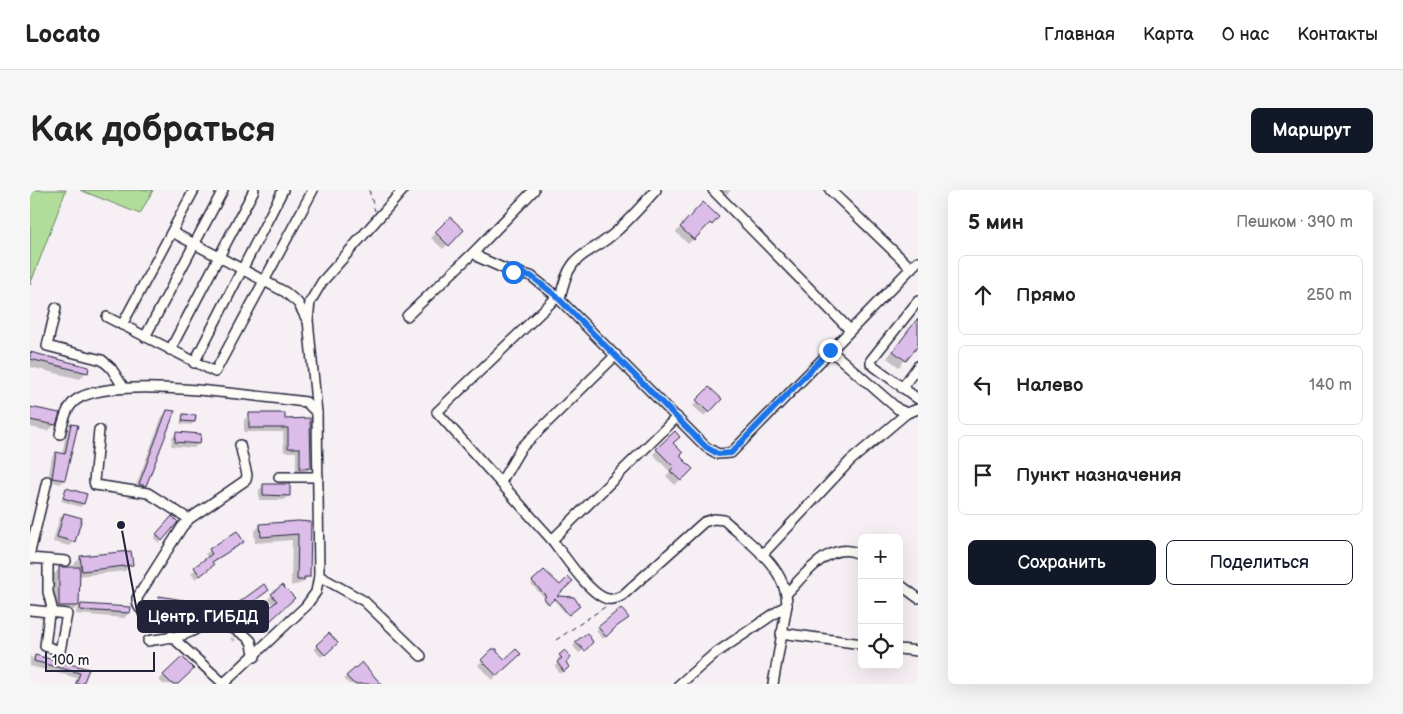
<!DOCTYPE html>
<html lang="ru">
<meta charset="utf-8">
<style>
:root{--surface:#fff;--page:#f6f6f6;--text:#222;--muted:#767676;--line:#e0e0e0;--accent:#111827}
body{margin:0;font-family:"Balsamiq Sans",sans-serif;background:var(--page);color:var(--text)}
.controls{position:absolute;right:15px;bottom:15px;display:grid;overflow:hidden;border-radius:8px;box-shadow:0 5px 20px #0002}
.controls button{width:45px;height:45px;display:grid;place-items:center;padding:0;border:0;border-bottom:1px solid var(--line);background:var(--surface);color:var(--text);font:25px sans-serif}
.scale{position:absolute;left:15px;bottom:12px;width:110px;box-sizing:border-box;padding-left:5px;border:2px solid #22223b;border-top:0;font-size:14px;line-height:18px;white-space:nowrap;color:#22223b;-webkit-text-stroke:4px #fdfcf7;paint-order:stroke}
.stop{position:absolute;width:15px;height:15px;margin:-11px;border:4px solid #1a73e8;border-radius:50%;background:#fff}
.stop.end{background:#1a73e8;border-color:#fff;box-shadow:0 1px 5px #0008}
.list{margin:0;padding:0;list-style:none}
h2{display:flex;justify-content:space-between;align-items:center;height:65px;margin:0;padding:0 20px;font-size:21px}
h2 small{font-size:16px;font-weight:400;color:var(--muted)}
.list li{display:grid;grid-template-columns:32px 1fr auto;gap:15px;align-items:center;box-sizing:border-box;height:80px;margin:0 10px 10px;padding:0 10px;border:1px solid var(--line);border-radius:8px}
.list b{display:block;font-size:19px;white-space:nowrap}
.list em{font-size:16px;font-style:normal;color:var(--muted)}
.actions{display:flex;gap:10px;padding:15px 20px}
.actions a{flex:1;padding:11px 0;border:1px solid var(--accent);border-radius:8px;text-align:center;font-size:18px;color:var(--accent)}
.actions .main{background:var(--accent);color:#fff}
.icon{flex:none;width:28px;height:28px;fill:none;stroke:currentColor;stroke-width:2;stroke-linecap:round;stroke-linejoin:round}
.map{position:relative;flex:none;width:888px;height:494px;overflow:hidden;border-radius:8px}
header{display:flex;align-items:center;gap:30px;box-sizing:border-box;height:70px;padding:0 25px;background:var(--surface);border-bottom:1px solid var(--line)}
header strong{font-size:24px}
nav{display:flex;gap:28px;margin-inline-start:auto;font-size:18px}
.intro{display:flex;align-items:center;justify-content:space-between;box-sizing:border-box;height:120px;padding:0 30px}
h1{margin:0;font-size:35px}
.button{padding:12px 22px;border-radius:8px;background:var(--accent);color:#fff;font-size:18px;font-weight:700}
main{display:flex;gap:30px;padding:0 30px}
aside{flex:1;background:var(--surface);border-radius:8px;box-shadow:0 5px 20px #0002}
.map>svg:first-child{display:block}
</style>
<header>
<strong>Locato</strong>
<nav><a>Главная</a><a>Карта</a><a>О нас</a><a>Контакты</a></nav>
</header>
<div class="intro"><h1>Как добраться</h1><a class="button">Маршрут</a></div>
<main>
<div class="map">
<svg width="888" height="494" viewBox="0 0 888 494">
<rect width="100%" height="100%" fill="#f6eff4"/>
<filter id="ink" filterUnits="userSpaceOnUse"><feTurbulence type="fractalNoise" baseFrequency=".02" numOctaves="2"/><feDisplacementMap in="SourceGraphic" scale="10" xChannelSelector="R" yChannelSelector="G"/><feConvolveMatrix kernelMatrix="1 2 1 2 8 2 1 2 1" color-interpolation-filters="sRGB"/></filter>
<g filter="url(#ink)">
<g fill="#b1dd9a" stroke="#6a806a">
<polygon points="0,0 36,0 0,95"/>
<polygon points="50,0 123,0 110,24"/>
</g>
<g fill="#0003">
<polygon points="691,0 701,0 696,5"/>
<polygon points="673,14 687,27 658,54 646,42"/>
<polygon points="420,29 432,40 413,59 401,48"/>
<polygon points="888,128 888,154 869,177 857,168"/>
<polygon points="0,163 56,182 50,189 0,177"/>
<polygon points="679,199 690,209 674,226 663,216"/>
<polygon points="0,217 25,235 18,241 0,237"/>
<polygon points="137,222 115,296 110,300 105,298 132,227"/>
<polygon points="154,225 164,232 161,235 150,234"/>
<polygon points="219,225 254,231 279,230 280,278 275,283 266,283 266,262 254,262 253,242 214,242 214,230"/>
<polygon points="41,235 47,236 34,290 30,294 18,290 22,267 26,263 32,264 37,239"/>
<polygon points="147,243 169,253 164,258 141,256 142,248"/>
<polygon points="645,243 642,253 648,266 661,279 645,295 636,286 640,282 623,264"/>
<polygon points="234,295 259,305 254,310 229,310 229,300"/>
<polygon points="37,300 53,314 50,317 31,311"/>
<polygon points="34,324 44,351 40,356 23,352 29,329"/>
<polygon points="142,328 131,350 129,353 124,348"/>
<polygon points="280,333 279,386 272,393 261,396 262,350 225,353 224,342 230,335"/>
<polygon points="207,343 208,356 181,373 179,379 165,389 161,383 178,369 175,364"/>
<polygon points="51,367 101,375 95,381 48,386 48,418 51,415 99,423 94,428 46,424 47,416 42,422 23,422 23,385 30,378 45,378 44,374"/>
<polygon points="514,382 530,397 524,407 548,416 537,425 523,409 517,414 513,410 515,408 501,394"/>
<polygon points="238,400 196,432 190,424 201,414 204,418"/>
<polygon points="242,405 263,408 235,434 230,428 244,416 238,409"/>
<polygon points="129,407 187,422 182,427 124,417"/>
<polygon points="569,438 582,439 573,449 566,441"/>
<polygon points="299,445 306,453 291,467 284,459"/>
<polygon points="202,447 206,449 204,452 200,449"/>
<polygon points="546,453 556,459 549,463 543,456"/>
<polygon points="463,460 475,471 489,464 462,490 448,475"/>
<polygon points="535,462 534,473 538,477 530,484 525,476 529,472 527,469"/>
<polygon points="0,466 2,467 1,470 5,466 57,480 52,494 44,494 47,488 0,476"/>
<polygon points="152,468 162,479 146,494 133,494 129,490"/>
<polygon points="332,474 350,494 319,494 314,489"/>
</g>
<g fill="#dcbde9" stroke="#22223b">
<polygon points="673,12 689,27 682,35 680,33 664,50 650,37"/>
<polygon points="420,27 434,40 419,56 405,42"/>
<polygon points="888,128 888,156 876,171 863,161"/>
<polygon points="0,162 59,177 58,183 0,169"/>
<polygon points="679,197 692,209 679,223 666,210"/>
<polygon points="0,217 30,223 26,235 0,230"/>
<polygon points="137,220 145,221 116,296 109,294"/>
<polygon points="219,223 255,223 255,229 280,228 281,278 270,279 270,258 258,258 258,238 219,238"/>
<polygon points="153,224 166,225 165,232 152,231"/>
<polygon points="41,234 48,235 35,290 22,288 26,262 35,264"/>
<polygon points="645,241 650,247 643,253 653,263 650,266 663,279 651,291 640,281 644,277 626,259"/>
<polygon points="146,242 171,244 170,254 145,252"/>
<polygon points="233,294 260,294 260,306 233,305"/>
<polygon points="36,298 57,304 54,314 33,308"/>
<polygon points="34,323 52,328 45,352 27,347"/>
<polygon points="142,326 148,332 132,351 126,344"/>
<polygon points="268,331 281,332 280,387 274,387 274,390 267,390 268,344 231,347 230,334"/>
<polygon points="207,341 214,352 182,372 184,375 170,386 164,377 182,364 179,359"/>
<polygon points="101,361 103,375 52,381 50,366"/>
<polygon points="29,377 50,377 49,416 29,416"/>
<polygon points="514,380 530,395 538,387 543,391 527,406 544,407 550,416 539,425 525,408 519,414 514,408 516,406 502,391"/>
<polygon points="234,394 239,400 201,428 194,418 201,412 204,416"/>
<polygon points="252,395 265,408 240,431 233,423 247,411 241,404"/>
<polygon points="129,406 190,416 188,423 128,412"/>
<polygon points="51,414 101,417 100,423 50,420"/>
<polygon points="591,418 599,428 586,437 576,447 568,437"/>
<polygon points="299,443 308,453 295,465 286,455"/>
<polygon points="557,443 563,452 555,461 545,452"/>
<polygon points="462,459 467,459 467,462 475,469 486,459 491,464 467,486 451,470"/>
<polygon points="535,460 541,468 536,472 539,477 534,482 527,472 532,468 529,465"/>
<polygon points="5,465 59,479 53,494 46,494 50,483 4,471"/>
<polygon points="152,467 164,479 148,494 142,494 133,485"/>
<polygon points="332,472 351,494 324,494 316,486"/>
</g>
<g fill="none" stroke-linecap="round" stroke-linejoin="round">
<defs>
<g id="minor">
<polyline points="683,0 820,140"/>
<polyline points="800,0 881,78"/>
<polyline points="142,42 255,102 268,113 277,130"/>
<polyline points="444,62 450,68 475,79 501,86 525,105 676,257 688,264 701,263 888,71"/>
<path d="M530 109C540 57 558 69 589 39 602 27 614 13 626 0"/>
<polyline points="888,111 841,170 841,174 888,209"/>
<polyline points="26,118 17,156 72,170 81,178 94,198"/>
<polyline points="377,126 444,62 504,0"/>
<polyline points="77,127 185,182 283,0"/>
<polyline points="92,135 164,0"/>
<polyline points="115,147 193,0"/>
<polyline points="140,160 224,0"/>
<polyline points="800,160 868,219 877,223 888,219"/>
<polyline points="164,173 253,0"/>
<polyline points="872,198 888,176"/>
<path d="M647 227 522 350C534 365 560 406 578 409 584 410 588 408 593 405L674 332 684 329 694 330C719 353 757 377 757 415L743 494"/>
<polyline points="69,240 64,291 65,295 118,303 159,329"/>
<path d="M30 244C33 233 36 217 46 210 83 184 229 207 276 212L287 223"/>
<path d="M210 255 217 285 216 290 159 329 152 337 107 408C107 417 110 420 118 423 147 426 200 428 221 451L225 467"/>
<polyline points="249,287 288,287"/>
<polyline points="471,292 491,258 586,165"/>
<polyline points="522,350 407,222 527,107"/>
<polyline points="0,362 17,291"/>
<polyline points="732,365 820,271 877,223"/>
<polyline points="0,368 36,371"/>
<polyline points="18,371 18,402 23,422"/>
<polyline points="289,386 334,411 391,466"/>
<polyline points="869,394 888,408"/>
<path d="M757 403C775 385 803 346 832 366"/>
<polyline points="0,420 37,424 30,461 15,456 19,424"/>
<polyline points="751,443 832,454"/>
<polyline points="141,446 194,494"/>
<path d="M118 451C136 447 165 448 174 430"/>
<polyline points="869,459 888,461"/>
<polyline points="193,494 276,416 286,402 289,386 287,223 278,130 280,112 292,92 373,0"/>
<polyline points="650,494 683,465 757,415"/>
</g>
</defs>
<use href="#minor" stroke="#22223b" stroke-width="12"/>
<g stroke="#22223b" stroke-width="1" stroke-dasharray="5 4" stroke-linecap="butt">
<polyline points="339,0 345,21"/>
<polyline points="526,450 575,417"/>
</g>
<use href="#minor" stroke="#fdfcf7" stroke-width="9"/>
</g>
</g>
<g fill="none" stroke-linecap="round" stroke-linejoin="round" filter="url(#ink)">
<polyline stroke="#1a73e8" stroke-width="6" points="483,82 501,86 525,105 676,257 688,264 701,263 800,160"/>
</g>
<path fill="none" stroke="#22223b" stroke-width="2" d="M91 335L108 427"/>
<circle fill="#22223b" stroke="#fdfcf7" stroke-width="2" cx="91" cy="335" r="5"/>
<rect fill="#22223b" stroke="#22223b" stroke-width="2" x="108" y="411" width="130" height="31" rx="5"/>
<g font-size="16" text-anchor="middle" font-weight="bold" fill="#fff">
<text x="173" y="432">Центр. ГИБДД</text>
</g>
</svg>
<div class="controls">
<button>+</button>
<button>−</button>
<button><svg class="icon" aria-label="locate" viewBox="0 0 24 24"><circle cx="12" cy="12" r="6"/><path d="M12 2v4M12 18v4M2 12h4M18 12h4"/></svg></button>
</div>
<div class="scale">100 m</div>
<div class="stop" style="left:483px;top:82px"></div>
<div class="stop end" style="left:800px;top:160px"></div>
</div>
<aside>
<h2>5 мин<small>Пешком · 390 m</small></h2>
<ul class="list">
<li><svg class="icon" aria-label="ahead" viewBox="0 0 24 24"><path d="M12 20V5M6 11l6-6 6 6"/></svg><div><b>Прямо</b></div><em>250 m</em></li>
<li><svg class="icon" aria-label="left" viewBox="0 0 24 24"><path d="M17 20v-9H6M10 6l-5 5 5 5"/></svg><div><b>Налево</b></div><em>140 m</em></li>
<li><svg class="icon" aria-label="arrive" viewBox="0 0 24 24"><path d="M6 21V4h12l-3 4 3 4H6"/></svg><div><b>Пункт назначения</b></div></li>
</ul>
<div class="actions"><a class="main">Сохранить</a><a>Поделиться</a></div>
</aside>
</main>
